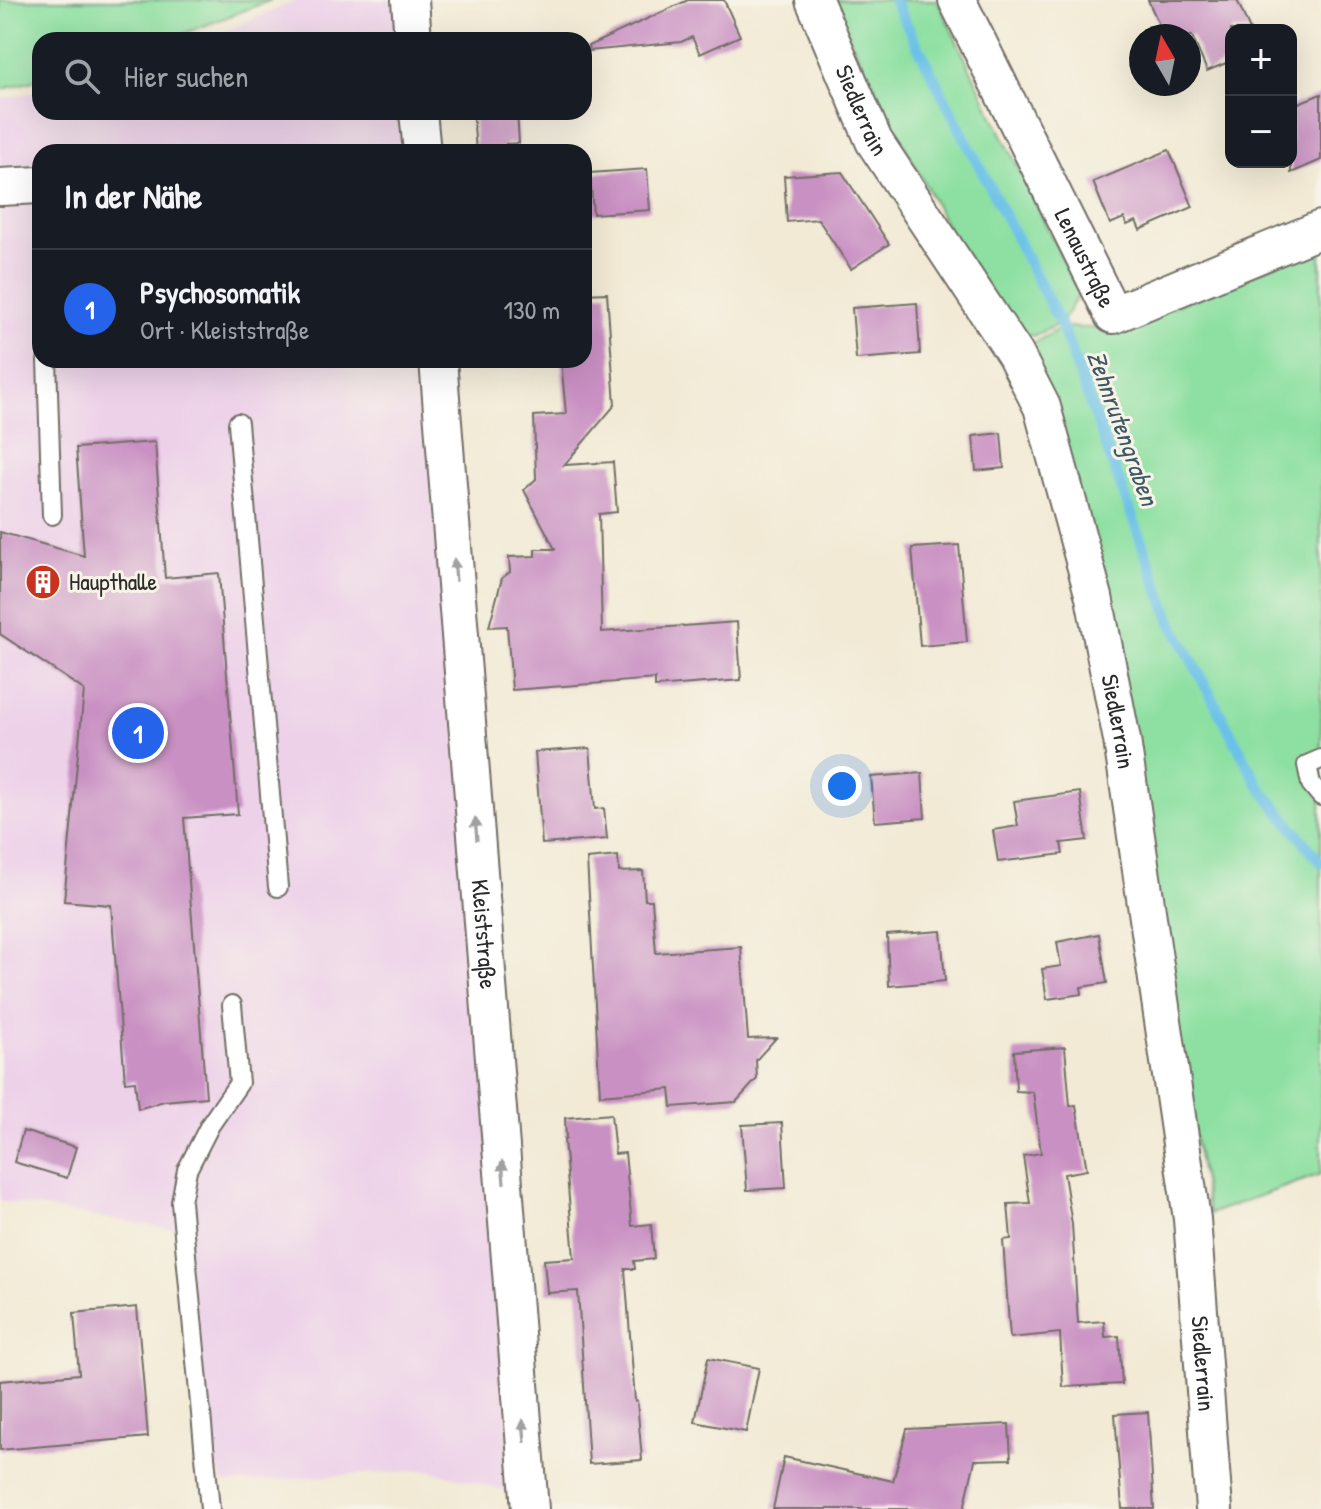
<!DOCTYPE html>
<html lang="de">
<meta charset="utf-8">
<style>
:root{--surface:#171b24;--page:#242831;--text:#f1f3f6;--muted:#9ea1a6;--line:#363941;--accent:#2563eb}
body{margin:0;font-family:"Patrick Hand",sans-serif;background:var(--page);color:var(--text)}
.controls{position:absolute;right:24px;top:24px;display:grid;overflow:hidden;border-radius:16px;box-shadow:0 8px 32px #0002}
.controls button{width:72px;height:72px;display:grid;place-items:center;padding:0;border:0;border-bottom:2px solid var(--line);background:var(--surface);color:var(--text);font:40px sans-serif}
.compass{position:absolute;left:1129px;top:24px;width:72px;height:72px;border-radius:50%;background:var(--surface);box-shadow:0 8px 32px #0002;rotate:351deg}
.you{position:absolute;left:842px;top:786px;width:28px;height:28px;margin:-20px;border:6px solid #fff;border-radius:50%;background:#1a73e8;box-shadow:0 0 0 12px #1a73e833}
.badge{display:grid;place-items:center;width:52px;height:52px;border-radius:50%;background:var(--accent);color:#fff;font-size:26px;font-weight:700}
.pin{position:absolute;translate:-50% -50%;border:4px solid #fff;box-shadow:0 2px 8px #0006}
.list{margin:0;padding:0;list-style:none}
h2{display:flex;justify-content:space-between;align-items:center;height:104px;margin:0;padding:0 32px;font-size:34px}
h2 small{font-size:26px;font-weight:400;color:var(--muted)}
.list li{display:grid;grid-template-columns:52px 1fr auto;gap:24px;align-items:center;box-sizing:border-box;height:120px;padding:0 32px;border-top:2px solid var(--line)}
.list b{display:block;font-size:30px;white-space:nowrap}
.list p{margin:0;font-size:26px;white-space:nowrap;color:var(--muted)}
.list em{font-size:26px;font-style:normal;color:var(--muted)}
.icon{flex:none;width:44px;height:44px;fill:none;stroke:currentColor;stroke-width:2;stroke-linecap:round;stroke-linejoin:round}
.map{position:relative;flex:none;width:1321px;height:1509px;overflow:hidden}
.search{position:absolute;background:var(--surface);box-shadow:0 8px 32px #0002;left:32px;top:32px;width:560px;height:88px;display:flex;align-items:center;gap:20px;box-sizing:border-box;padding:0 28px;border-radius:24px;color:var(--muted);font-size:30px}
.panel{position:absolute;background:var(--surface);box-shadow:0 8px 32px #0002;left:32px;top:144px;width:560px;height:224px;border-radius:24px}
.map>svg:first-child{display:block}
</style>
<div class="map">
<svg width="1321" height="1509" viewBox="0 0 1321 1509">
<rect width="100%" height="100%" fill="#f7f3e8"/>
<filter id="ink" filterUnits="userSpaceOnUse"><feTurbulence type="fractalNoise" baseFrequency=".0125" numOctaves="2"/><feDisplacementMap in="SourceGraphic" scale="16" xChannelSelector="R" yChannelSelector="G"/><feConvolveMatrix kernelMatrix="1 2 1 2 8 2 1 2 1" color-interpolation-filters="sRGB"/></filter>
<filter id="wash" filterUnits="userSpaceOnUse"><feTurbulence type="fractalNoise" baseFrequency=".006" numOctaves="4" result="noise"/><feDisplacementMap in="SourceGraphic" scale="32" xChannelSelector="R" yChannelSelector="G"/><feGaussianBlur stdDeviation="1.8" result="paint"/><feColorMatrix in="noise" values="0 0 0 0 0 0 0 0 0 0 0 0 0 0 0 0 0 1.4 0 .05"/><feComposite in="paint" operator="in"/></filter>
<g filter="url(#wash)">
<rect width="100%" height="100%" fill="#f2ead5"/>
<g fill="#edd1e9">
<polygon points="298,0 410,0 413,40 204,40"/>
<polygon points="40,91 40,112 419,112 422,152 40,152 40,360 440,360 527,1497 428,1470 222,1483 202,1426 185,1231 0,1201 0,99"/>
</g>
<g fill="#8de0a1" stroke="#5c8666" stroke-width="2">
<polygon points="0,0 271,0 167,40 40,40 40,79 0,90"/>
<polygon points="832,0 937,0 1079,294 1061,323 1033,336 1013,328 948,229 852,43"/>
<polygon points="1321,246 1321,1174 1209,1214 1122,740 1015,354 1062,327 1118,329"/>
</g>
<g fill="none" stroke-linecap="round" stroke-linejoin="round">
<polyline stroke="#6bc1e8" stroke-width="11" points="894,0 1062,327 1171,621 1259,786 1321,863"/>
</g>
<g id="blocks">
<g fill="#c990c3">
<polygon points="688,0 724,0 740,36 700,54 692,37 681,42 589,51 588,46"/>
<polygon points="1148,0 1237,0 1250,30 1231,30 1231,61 1207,71 1192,36 1164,36"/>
<polygon points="1321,94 1321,160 1291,173 1291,106"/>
<polygon points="473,112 517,112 519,143 506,144 507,152 476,152"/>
<polygon points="1169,150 1193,207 1140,230 1136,221 1127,225 1124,218 1110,224 1093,182"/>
<polygon points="647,169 650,210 593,214 590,173"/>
<polygon points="842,172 889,244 851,269 818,219 787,222 784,176"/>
<polygon points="607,293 615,405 564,465 613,462 617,512 599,514 602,632 737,622 741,680 655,687 655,679 512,690 507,626 489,627 502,578 510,572 509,557 535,556 535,549 555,549 524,490 536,479 534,416 566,414 561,360 584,360 584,294"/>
<polygon points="917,303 920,354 856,359 852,308"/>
<polygon points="1001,433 1004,468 976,471 973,436"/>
<polygon points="155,442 165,578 219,573 238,814 184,818 206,1097 164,1101 138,1109 135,1081 125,1082 111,905 64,901 84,690 0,634 0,532 84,556 76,448"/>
<polygon points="959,545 967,642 920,646 912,548"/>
<polygon points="590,748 595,809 604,808 607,839 542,844 535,752"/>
<polygon points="922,773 925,818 875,822 871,777"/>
<polygon points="1080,792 1087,840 1061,843 1063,854 998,862 993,830 1018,826 1014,801"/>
<polygon points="618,856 619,872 643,871 645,900 652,900 656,953 741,947 748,1039 776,1038 756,1060 757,1079 736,1102 672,1107 670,1089 600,1095 587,859"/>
<polygon points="941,931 945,981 889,986 887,935"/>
<polygon points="1099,934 1107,983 1081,987 1082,994 1047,999 1042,969 1061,966 1057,942"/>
<polygon points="1065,1047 1070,1106 1076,1105 1087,1170 1064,1174 1072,1224 1078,1323 1104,1321 1105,1337 1119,1336 1122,1384 1063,1387 1060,1333 1010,1338 1003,1240 1011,1239 1008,1204 1030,1203 1023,1156 1041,1153 1033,1092 1016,1091 1014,1051"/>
<polygon points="611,1114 615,1154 625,1153 632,1226 651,1224 654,1259 634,1261 635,1269 625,1269 635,1401 637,1401 642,1460 589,1464 578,1291 547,1293 544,1260 574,1258 564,1139 566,1139 565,1118"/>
<polygon points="782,1123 786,1188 747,1190 742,1125"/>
<polygon points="23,1131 76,1147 67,1178 14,1162"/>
<polygon points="137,1307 148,1437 0,1450 0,1381 79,1374 74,1313"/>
<polygon points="708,1358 759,1368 746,1432 695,1422"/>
<polygon points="1148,1412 1154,1509 1122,1509 1115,1414"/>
<polygon points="1009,1424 1011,1459 975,1460 964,1509 773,1509 784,1457 893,1481 907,1429"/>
</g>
</g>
</g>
<g filter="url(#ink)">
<use href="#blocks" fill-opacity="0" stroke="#716e66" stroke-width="2"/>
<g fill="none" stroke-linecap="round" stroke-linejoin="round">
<defs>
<g id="service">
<polyline points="47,360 52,515"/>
<polyline points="238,423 278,887"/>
<polyline points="1321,759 1307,765 1311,784 1321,796"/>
<polyline points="210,1509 181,1202 187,1170 210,1125 239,1083 232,1005"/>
</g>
<g id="minor">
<polyline points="410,0 413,40"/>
<path id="s1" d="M814 0 874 141 1015 354 1042 407 1094 597 1122 740 1192 1219 1214 1509"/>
<path id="s2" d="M957 0 1113 315 1321 229"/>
<polyline points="418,112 422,152"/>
<polyline points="0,187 40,185"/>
<path id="s3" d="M438 360 530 1509"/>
</g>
</defs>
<use href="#service" stroke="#716e66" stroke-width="22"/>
<use href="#minor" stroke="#716e66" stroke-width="40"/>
<use href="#service" stroke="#fff" stroke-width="18"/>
<use href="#minor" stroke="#fff" stroke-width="36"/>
</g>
<defs><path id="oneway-solid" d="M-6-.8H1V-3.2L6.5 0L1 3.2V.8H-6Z" transform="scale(2)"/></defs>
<g fill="#a0a0a0">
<use href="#oneway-solid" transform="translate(455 570) rotate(-95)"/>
<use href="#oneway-solid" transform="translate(476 829) rotate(-95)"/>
<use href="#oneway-solid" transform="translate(503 1172) rotate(-95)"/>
<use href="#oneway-solid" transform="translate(524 1431) rotate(-95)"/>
</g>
</g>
<defs>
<symbol id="building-disc" viewBox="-11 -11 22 22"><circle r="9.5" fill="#c8321e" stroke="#f7f3e8"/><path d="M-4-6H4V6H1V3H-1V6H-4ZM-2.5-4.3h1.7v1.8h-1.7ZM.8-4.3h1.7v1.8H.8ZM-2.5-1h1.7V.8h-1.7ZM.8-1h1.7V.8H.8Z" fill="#fff"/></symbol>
</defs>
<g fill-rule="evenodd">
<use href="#building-disc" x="23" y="562" width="40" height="40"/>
</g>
<g text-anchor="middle" stroke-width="6" stroke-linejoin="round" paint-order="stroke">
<g font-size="24" fill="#2b2b2b" stroke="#f7f3e8">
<text dy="8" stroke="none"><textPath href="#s1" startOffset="120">Siedlerrain</textPath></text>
<text dy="8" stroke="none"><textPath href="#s2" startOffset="288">Lenaustraße</textPath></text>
<text dy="8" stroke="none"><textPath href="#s1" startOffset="792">Siedlerrain</textPath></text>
<text dy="8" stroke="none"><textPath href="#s3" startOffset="576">Kleiststraße</textPath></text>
<text dy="8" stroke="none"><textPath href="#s1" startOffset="1440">Siedlerrain</textPath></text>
</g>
<g font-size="24" fill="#2b2b2b" stroke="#f7f3e8" text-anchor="start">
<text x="69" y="590">Haupthalle</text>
</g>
<g font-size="26" font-style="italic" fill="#3e5864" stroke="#f7f3e8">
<text transform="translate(1123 428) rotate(70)" y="9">Zehnrutengraben</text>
</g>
</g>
</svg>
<div class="controls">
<button>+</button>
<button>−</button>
</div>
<svg class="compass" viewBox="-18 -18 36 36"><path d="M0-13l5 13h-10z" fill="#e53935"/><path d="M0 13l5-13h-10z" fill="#9ea1a6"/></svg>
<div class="you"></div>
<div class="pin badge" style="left:138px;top:733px">1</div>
<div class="search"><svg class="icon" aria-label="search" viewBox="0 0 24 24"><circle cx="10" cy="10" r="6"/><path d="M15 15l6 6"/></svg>Hier suchen</div>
<section class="panel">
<h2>In der Nähe<small></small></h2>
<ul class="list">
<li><span class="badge">1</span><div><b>Psychosomatik</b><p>Ort · Kleiststraße</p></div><em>130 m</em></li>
</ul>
</section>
</div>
